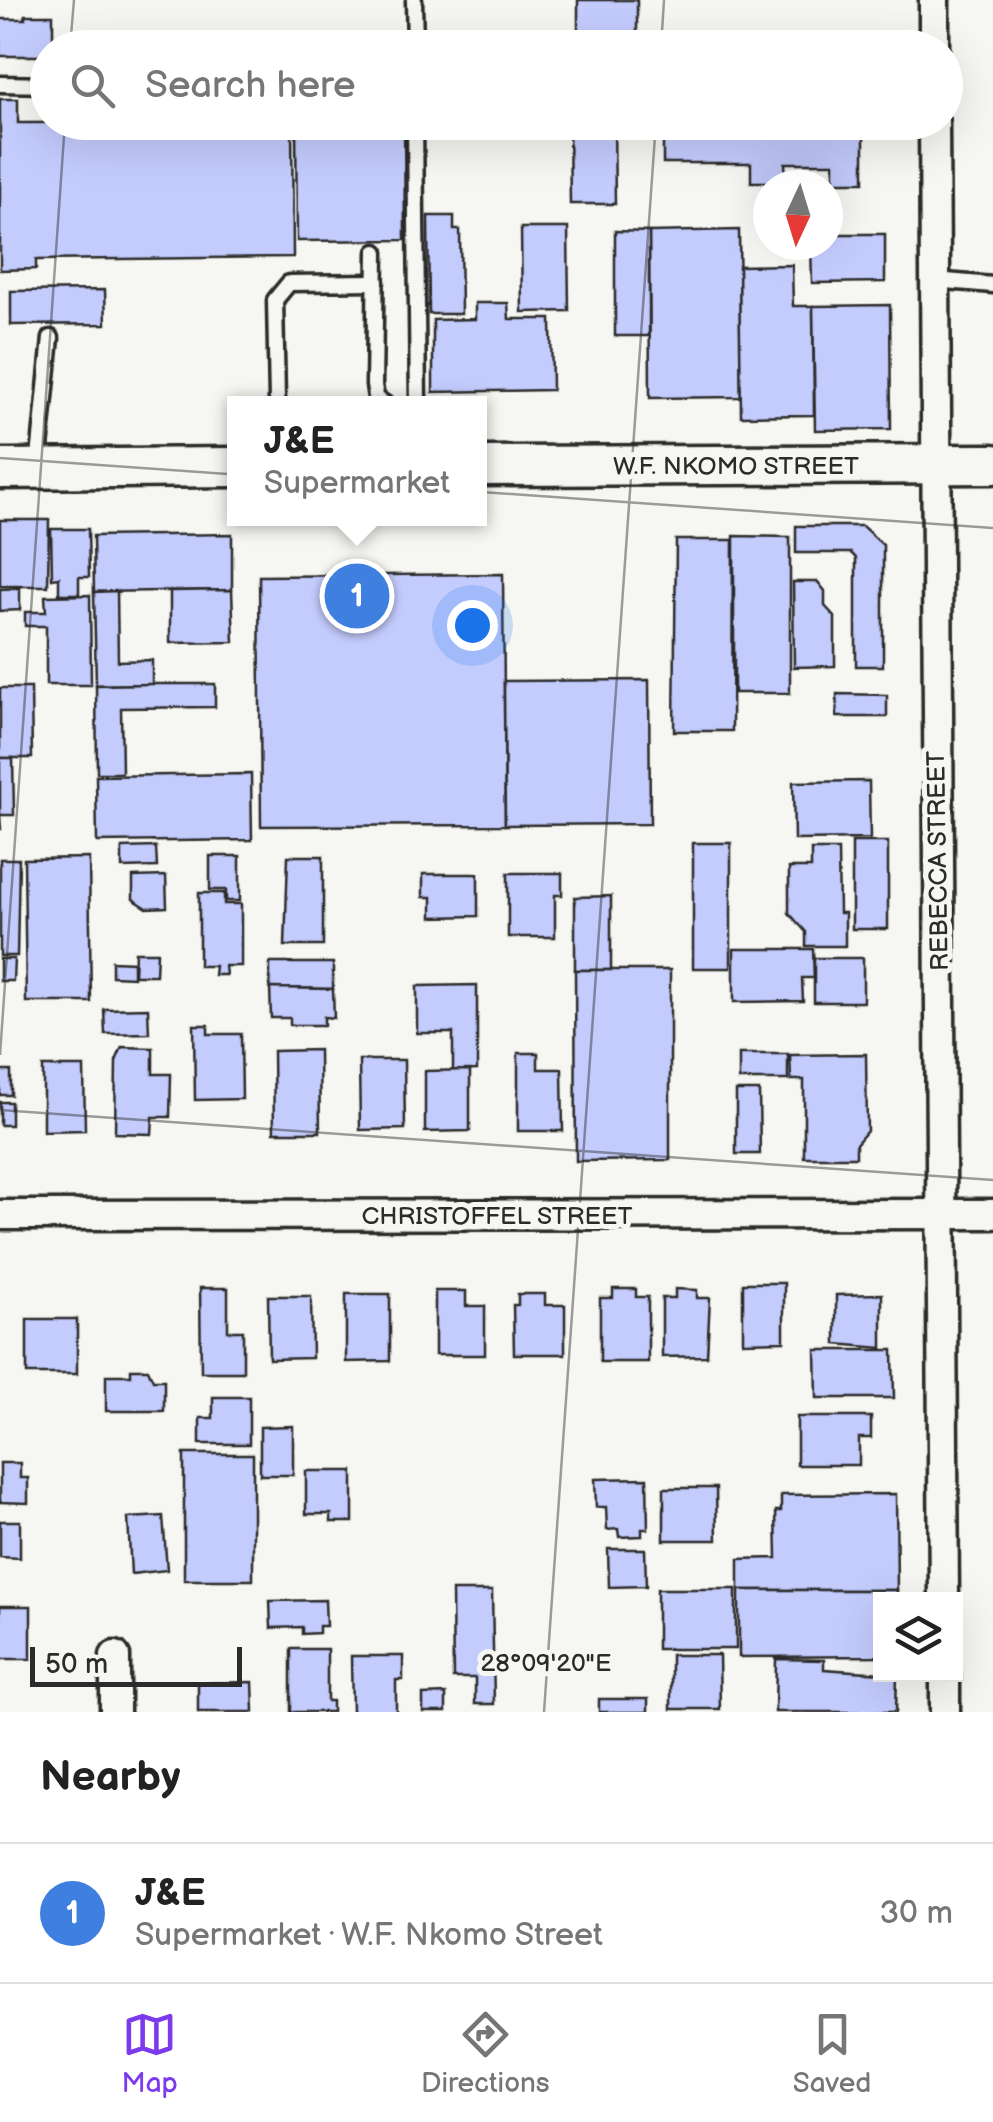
<!DOCTYPE html>
<meta charset="utf-8">
<style>
:root{--surface:#fff;--page:#f6f6f6;--text:#222;--muted:#767676;--line:#e0e0e0;--accent:#7c3aed}
body{margin:0;font-family:"Balsamiq Sans",sans-serif;background:var(--page);color:var(--text)}
.controls{position:absolute;right:30px;bottom:30px;display:grid;overflow:hidden;border-radius:0px;box-shadow:0 10px 40px #0002}
.controls button{width:90px;height:90px;display:grid;place-items:center;padding:0;border:0;border-bottom:2px solid var(--line);background:var(--surface);color:var(--text);font:50px sans-serif}
.compass{position:absolute;left:753px;top:170px;width:90px;height:90px;border-radius:50%;background:var(--surface);box-shadow:0 10px 40px #0002;rotate:184deg}
.scale{position:absolute;left:30px;bottom:25px;width:212px;box-sizing:border-box;padding-left:10px;border:5px solid #2b2b2b;border-top:0;font-size:28px;line-height:35px;white-space:nowrap;color:#2b2b2b;-webkit-text-stroke:8px #f6f6f2;paint-order:stroke}
.you{position:absolute;left:472px;top:625px;width:35px;height:35px;margin:-25px;border:8px solid #fff;border-radius:50%;background:#1a73e8;box-shadow:0 0 0 15px #1a73e833}
.badge{display:grid;place-items:center;width:65px;height:65px;border-radius:50%;background:var(--accent);color:#fff;font-size:32px;font-weight:700}
.pin{position:absolute;translate:-50% -50%;border:5px solid #fff;box-shadow:0 2px 10px #0006}
.popup{position:absolute;left:227px;top:396px;width:260px;height:130px;box-sizing:border-box;display:grid;place-content:center;border-radius:0px;background:var(--surface);filter:drop-shadow(0 2px 8px #0005);font-size:32px;white-space:nowrap;color:var(--muted)}
.popup b{font-size:38px;color:var(--text)}
.popup::after{content:'';position:absolute;left:50%;top:100%;margin-left:-20px;border:20px solid transparent;border-top-color:var(--surface)}
.list{margin:0;padding:0;list-style:none}
h2{display:flex;justify-content:space-between;align-items:center;height:130px;margin:0;padding:0 40px;font-size:42px}
h2 small{font-size:32px;font-weight:400;color:var(--muted)}
.list li{display:grid;grid-template-columns:65px 1fr auto;gap:30px;align-items:center;box-sizing:border-box;height:140px;padding:0 40px;border-top:2px solid var(--line)}
.list b{display:block;font-size:38px;white-space:nowrap}
.list p{margin:0;font-size:32px;white-space:nowrap;color:var(--muted)}
.list em{font-size:32px;font-style:normal;color:var(--muted)}
.icon{flex:none;width:55px;height:55px;fill:none;stroke:currentColor;stroke-width:2;stroke-linecap:round;stroke-linejoin:round}
.map{position:relative;flex:none;width:993px;height:1712px;overflow:hidden}
.search{position:absolute;background:var(--surface);box-shadow:0 10px 40px #0002;left:30px;right:30px;top:30px;height:110px;display:flex;align-items:center;gap:25px;box-sizing:border-box;padding:0 35px;border-radius:55px;color:var(--muted);font-size:38px}
.sheet{height:270px;background:var(--surface)}
nav{display:flex;justify-content:space-around;align-items:center;box-sizing:border-box;height:140px;border-top:2px solid var(--line);background:var(--surface);font-size:28px;color:var(--muted)}
nav a{display:grid;justify-items:center;gap:5px}
nav .on{color:var(--accent)}
.map>svg:first-child{display:block}
</style>
<div class="map">
<svg width="993" height="1712" viewBox="0 0 993 1712">
<rect width="100%" height="100%" fill="#f6f6f2"/>
<filter id="ink" filterUnits="userSpaceOnUse"><feTurbulence type="fractalNoise" baseFrequency=".01" numOctaves="2"/><feDisplacementMap in="SourceGraphic" scale="20" xChannelSelector="R" yChannelSelector="G"/><feConvolveMatrix kernelMatrix="1 2 1 2 8 2 1 2 1" color-interpolation-filters="sRGB"/></filter>
<g filter="url(#ink)">
<g fill="#c4ccfe" stroke="#2b2b2b" stroke-width="2.5">
<rect x="578" y="0" width="59" height="38"/>
<polygon points="25,15 53,15 53,48 48,48 48,56 0,56 0,19 25,19"/>
<rect x="579" y="40" width="58" height="8"/>
<polygon points="0,99 18,99 18,123 292,122 293,257 36,260 36,269 0,270"/>
<polygon points="296,122 404,122 405,240 297,241"/>
<polygon points="569,122 614,122 615,204 570,204"/>
<polygon points="663,122 864,122 864,182 834,182 834,163 785,163 786,182 751,182 751,163 663,163"/>
<polygon points="428,216 454,216 454,230 460,230 461,314 429,314"/>
<polygon points="521,228 568,228 569,311 522,312"/>
<polygon points="739,230 741,397 650,398 649,232"/>
<polygon points="615,231 649,232 649,336 615,336"/>
<polygon points="828,234 885,234 885,282 812,283 811,245 828,245"/>
<polygon points="792,265 793,306 813,306 814,415 741,416 739,266"/>
<polygon points="105,290 106,324 11,325 11,291"/>
<polygon points="475,303 508,303 509,319 551,319 552,390 433,392 433,320 475,319"/>
<polygon points="890,305 891,429 815,430 813,306"/>
<polygon points="0,520 49,520 48,586 0,586"/>
<polygon points="796,526 862,526 883,545 883,666 856,666 856,558 851,553 796,553"/>
<polygon points="51,529 88,529 89,577 79,577 79,594 59,594 59,577 52,578"/>
<polygon points="232,534 232,590 94,592 93,536"/>
<polygon points="734,536 790,537 790,693 734,693"/>
<polygon points="676,540 733,540 732,731 674,731"/>
<polygon points="503,574 505,825 261,826 259,576"/>
<polygon points="793,582 818,582 825,591 825,606 835,617 835,666 794,667"/>
<polygon points="20,588 20,610 0,611 0,589"/>
<polygon points="232,590 234,642 170,643 170,591"/>
<polygon points="117,591 118,661 152,660 152,684 96,685 94,592"/>
<polygon points="90,595 91,685 46,685 46,626 25,626 25,612 46,612 45,596"/>
<polygon points="649,680 650,824 505,825 504,681"/>
<polygon points="152,684 215,684 215,707 121,708 122,773 97,773 96,685"/>
<polygon points="0,688 31,688 32,758 0,758"/>
<polygon points="837,694 887,695 887,717 837,717"/>
<polygon points="0,758 13,758 14,815 0,815 1,829 0,829"/>
<polygon points="251,774 252,840 97,842 96,776"/>
<polygon points="869,781 870,839 794,840 793,782"/>
<rect x="852" y="842" width="36" height="87"/>
<rect x="693" y="843" width="38" height="125"/>
<polygon points="156,847 157,867 122,868 122,848"/>
<polygon points="811,850 838,850 839,913 845,913 845,946 806,946 806,932 789,913 789,868 811,868"/>
<polygon points="210,856 240,856 240,901 226,901 226,890 210,890"/>
<polygon points="288,856 323,856 323,946 285,946"/>
<polygon points="89,858 91,1002 26,1002 24,859"/>
<polygon points="0,859 19,859 17,956 0,956"/>
<polygon points="508,873 562,873 562,895 555,895 555,937 508,937"/>
<polygon points="423,874 478,874 478,916 432,917 432,897 423,897"/>
<polygon points="166,876 167,907 147,908 133,899 133,877"/>
<polygon points="199,893 224,893 224,904 241,904 241,966 225,966 226,975 214,975 215,966 199,966"/>
<polygon points="611,896 611,970 575,970 575,897"/>
<polygon points="734,949 813,949 814,978 802,978 803,1001 734,1002"/>
<polygon points="135,952 157,952 156,975 134,975"/>
<rect x="814" y="958" width="49" height="44"/>
<polygon points="0,959 14,959 13,981 0,981"/>
<polygon points="112,961 133,962 133,977 112,976"/>
<polygon points="270,963 333,963 333,989 270,988"/>
<polygon points="575,970 670,970 670,1160 576,1161"/>
<polygon points="477,985 477,1070 453,1071 453,1033 417,1033 417,986"/>
<polygon points="270,988 333,989 334,1018 324,1017 324,1025 290,1025 290,1018 271,1018"/>
<polygon points="148,1008 149,1033 105,1034 104,1009"/>
<polygon points="194,1025 208,1025 208,1034 241,1034 242,1099 195,1100"/>
<polygon points="122,1047 153,1048 153,1074 171,1074 170,1117 153,1117 152,1134 115,1133 116,1061"/>
<polygon points="319,1050 320,1132 274,1132 273,1051"/>
<polygon points="518,1053 538,1053 538,1069 562,1069 563,1131 518,1131"/>
<rect x="739" y="1054" width="49" height="26"/>
<polygon points="866,1054 867,1131 856,1144 856,1157 804,1157 804,1080 791,1080 790,1055"/>
<polygon points="359,1060 404,1060 405,1129 360,1130"/>
<polygon points="43,1067 84,1067 85,1130 43,1131"/>
<polygon points="470,1070 470,1131 425,1132 425,1071"/>
<rect x="0" y="1071" width="11" height="24"/>
<polygon points="736,1091 759,1091 760,1154 736,1154"/>
<rect x="0" y="1102" width="11" height="23"/>
<polygon points="743,1283 784,1283 784,1341 743,1342"/>
<polygon points="200,1288 228,1288 228,1331 243,1331 243,1372 201,1372"/>
<polygon points="613,1289 636,1289 636,1297 648,1297 648,1362 600,1362 600,1298 613,1298"/>
<polygon points="675,1289 697,1290 697,1298 710,1298 707,1356 662,1357 662,1298 675,1298"/>
<polygon points="435,1291 466,1291 466,1306 485,1306 485,1355 435,1355"/>
<polygon points="346,1294 390,1294 390,1361 346,1362"/>
<polygon points="518,1294 545,1294 545,1305 565,1305 565,1354 514,1354 513,1305 518,1305"/>
<polygon points="882,1294 882,1348 836,1344 836,1295"/>
<polygon points="268,1296 311,1296 312,1358 269,1359"/>
<rect x="27" y="1319" width="50" height="55"/>
<polygon points="816,1350 893,1350 894,1398 817,1398"/>
<polygon points="131,1369 148,1369 153,1380 164,1380 164,1411 106,1411 106,1375 131,1375"/>
<polygon points="213,1397 249,1397 249,1444 200,1444 200,1418 213,1418"/>
<polygon points="797,1417 871,1417 871,1438 859,1438 859,1465 797,1465"/>
<polygon points="293,1426 293,1475 260,1475 260,1427"/>
<rect x="184" y="1454" width="69" height="126"/>
<polygon points="0,1463 20,1463 20,1478 28,1478 28,1503 0,1502"/>
<polygon points="306,1471 353,1471 353,1522 331,1522 331,1514 306,1514"/>
<polygon points="647,1478 648,1529 642,1529 642,1536 619,1537 618,1529 607,1530 606,1507 596,1507 595,1479"/>
<polygon points="664,1488 716,1488 717,1540 664,1540"/>
<polygon points="896,1494 897,1590 739,1590 739,1559 777,1558 776,1511 781,1511 781,1495"/>
<polygon points="163,1516 167,1570 131,1574 128,1518"/>
<polygon points="0,1521 20,1521 20,1558 0,1557"/>
<polygon points="608,1549 645,1549 646,1586 609,1587"/>
<rect x="657" y="1589" width="79" height="60"/>
<polygon points="739,1590 897,1590 897,1600 880,1600 880,1656 739,1657"/>
<polygon points="452,1591 492,1591 494,1704 475,1704 475,1678 453,1678"/>
<polygon points="325,1600 326,1626 319,1626 319,1633 302,1634 302,1627 271,1628 270,1601"/>
<rect x="0" y="1606" width="31" height="53"/>
<polygon points="291,1649 327,1649 327,1701 332,1701 332,1712 291,1712"/>
<polygon points="671,1655 719,1655 720,1709 671,1709"/>
<polygon points="351,1656 403,1656 403,1680 396,1680 396,1712 352,1712"/>
<polygon points="776,1659 824,1660 824,1669 897,1674 896,1712 775,1712"/>
<polygon points="253,1682 254,1712 198,1712 198,1683"/>
<polygon points="446,1694 446,1712 423,1712 423,1695"/>
<rect x="599" y="1699" width="49" height="13"/>
</g>
<g fill="none" stroke-linecap="round" stroke-linejoin="round">
<defs>
<g id="lane">
<polyline points="414,0 415,48"/>
<polyline points="0,84 48,85"/>
<polyline points="415,122 418,404"/>
<polyline points="376,252 374,385 376,398 385,404"/>
<polyline points="934,280 993,285"/>
<polyline points="277,400 275,300 289,283 376,282"/>
<polyline points="38,468 51,338"/>
</g>
<g id="street">
<polyline points="934,48 934,0"/>
<polyline points="934,122 944,1600"/>
<polyline points="0,1215 993,1214"/>
<polyline points="945,1674 945,1712"/>
<polyline points="115,1712 115,1656"/>
</g>
<g id="secondary">
<polyline points="480,466 993,464"/>
<polyline points="0,469 235,467"/>
</g>
</defs>
<use href="#lane" stroke="#2b2b2b" stroke-width="21"/>
<use href="#street" stroke="#2b2b2b" stroke-width="35"/>
<use href="#secondary" stroke="#2b2b2b" stroke-width="45"/>
<use href="#lane" stroke="#f6f6f2" stroke-width="14"/>
<use href="#street" stroke="#f6f6f2" stroke-width="28"/>
<use href="#secondary" stroke="#f6f6f2" stroke-width="38"/>
</g>
</g>
<path fill="none" stroke="#2b2b2b" stroke-width="2.5" stroke-opacity="0.45" d="M70 48 74 0M661 48 664 0M0 458 993 528M0 1055 65 122M0 1110 993 1180M544 1712 656 122"/>
<g text-anchor="middle" stroke-width="10" stroke-linejoin="round" paint-order="stroke">
<g font-size="25" fill="#2b2b2b" stroke="#f6f6f2">
<text x="736" y="474">W.F. NKOMO STREET</text>
<text transform="translate(937 861) rotate(-91)" y="9">REBECCA STREET</text>
<text x="497" y="1224">CHRISTOFFEL STREET</text>
</g>
</g>
<g font-size="25" text-anchor="middle" fill="#2b2b2b" stroke="#f6f6f2" stroke-width="10" stroke-linejoin="round" paint-order="stroke">
<text x="546" y="1671">28°09'20"E</text>
</g>
</svg>
<div class="controls">
<button><svg class="icon" aria-label="layers" viewBox="0 0 24 24"><path d="M12 4l9 5-9 5-9-5zM3 14l9 5 9-5"/></svg></button>
</div>
<svg class="compass" viewBox="-18 -18 36 36"><path d="M0-13l5 13h-10z" fill="#e53935"/><path d="M0 13l5-13h-10z" fill="#767676"/></svg>
<div class="scale">50 m</div>
<div class="you"></div>
<div class="pin badge" style="left:357px;top:596px;background:#3f7fe0">1</div>
<div class="popup"><b>J&amp;E</b>Supermarket</div>
<div class="search"><svg class="icon" aria-label="search" viewBox="0 0 24 24"><circle cx="10" cy="10" r="6"/><path d="M15 15l6 6"/></svg>Search here</div>
</div>
<section class="sheet">
<h2>Nearby<small></small></h2>
<ul class="list">
<li><span class="badge" style="background:#3f7fe0">1</span><div><b>J&amp;E</b><p>Supermarket · W.F. Nkomo Street</p></div><em>30 m</em></li>
</ul>
</section>
<nav>
<a class="on"><svg class="icon" aria-label="map" viewBox="0 0 24 24"><path d="M3 6l6-2 6 2 6-2v14l-6 2-6-2-6 2zM9 4v14M15 6v14"/></svg>Map</a>
<a><svg class="icon" aria-label="directions" viewBox="0 0 24 24"><path d="M12 3l9 9-9 9-9-9zM9 14v-3h6M13 9l2 2-2 2"/></svg>Directions</a>
<a><svg class="icon" aria-label="saved" viewBox="0 0 24 24"><path d="M7 4h10v16l-5-4-5 4z"/></svg>Saved</a>
</nav>
